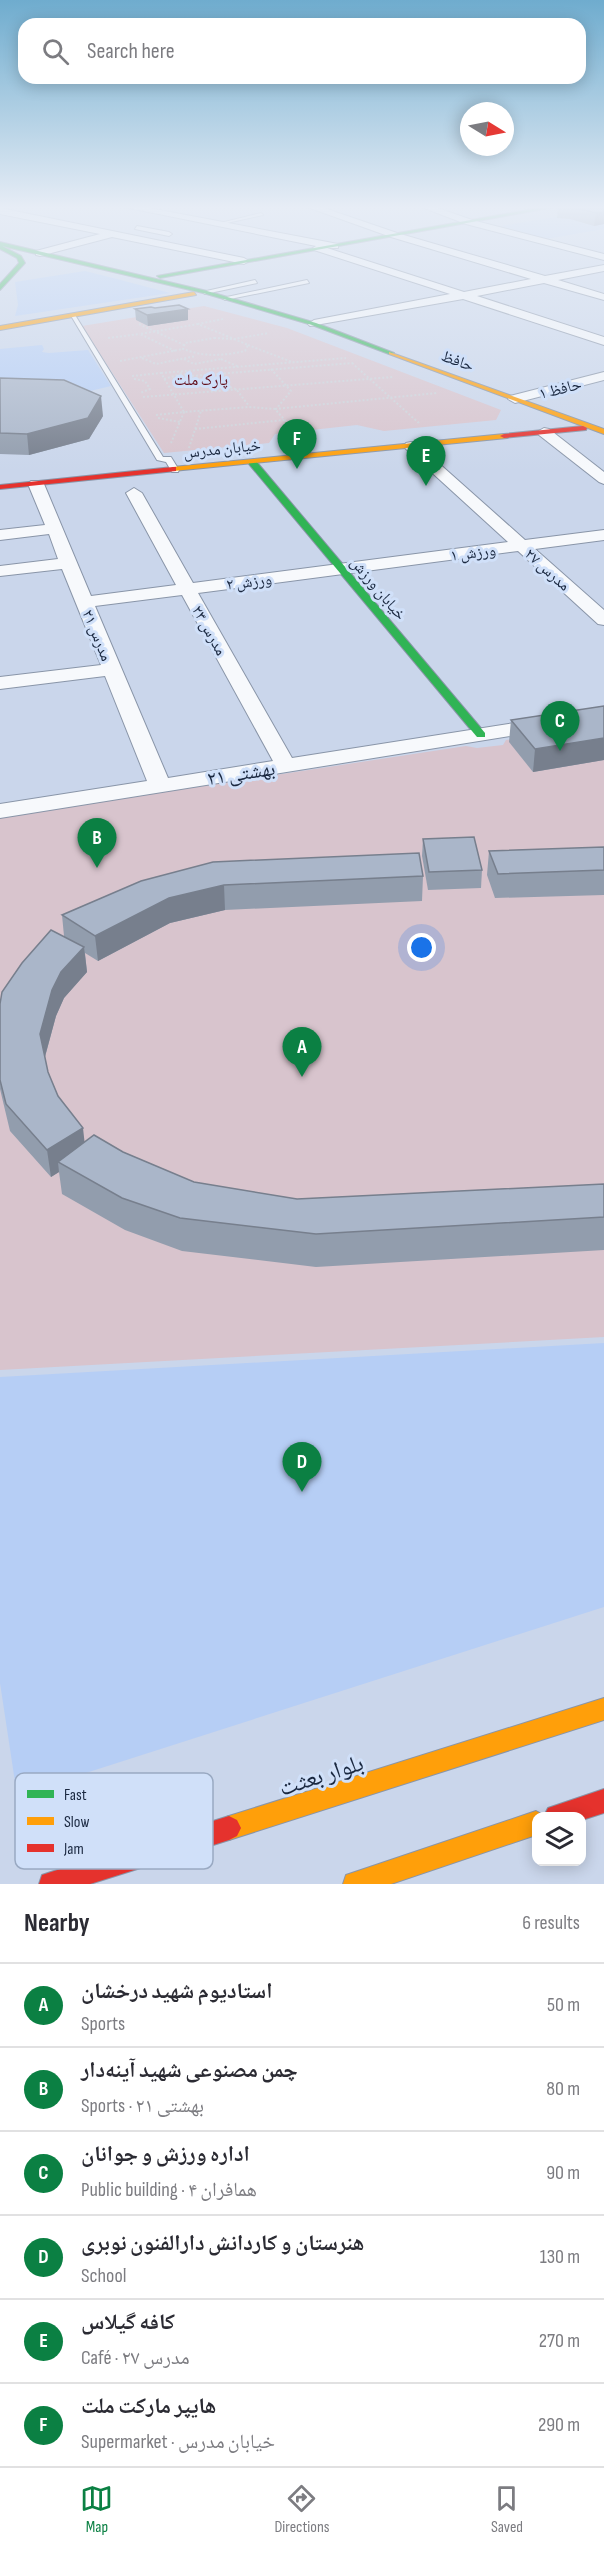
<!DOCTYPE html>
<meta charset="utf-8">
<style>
:root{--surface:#fff;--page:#f2f2f3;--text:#2b2b33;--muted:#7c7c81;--line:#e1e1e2;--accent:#0b8043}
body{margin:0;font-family:"Sofia Sans Condensed","Noto Naskh Arabic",sans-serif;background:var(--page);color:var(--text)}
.controls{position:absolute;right:18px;bottom:18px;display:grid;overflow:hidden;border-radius:12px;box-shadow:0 3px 15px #0003}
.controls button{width:54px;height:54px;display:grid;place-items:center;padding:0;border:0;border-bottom:2px solid var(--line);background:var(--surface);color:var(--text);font:30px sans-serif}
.compass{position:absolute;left:460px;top:102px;width:54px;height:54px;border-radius:50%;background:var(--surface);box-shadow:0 3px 15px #0003;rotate:100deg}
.you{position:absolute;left:422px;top:948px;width:21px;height:21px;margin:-15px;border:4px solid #fff;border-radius:50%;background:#1a73e8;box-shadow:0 0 0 9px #1a73e833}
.badge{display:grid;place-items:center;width:39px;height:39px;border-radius:50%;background:var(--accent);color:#fff;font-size:20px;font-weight:700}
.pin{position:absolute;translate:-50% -50px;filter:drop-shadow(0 2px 3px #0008)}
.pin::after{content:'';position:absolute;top:32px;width:21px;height:18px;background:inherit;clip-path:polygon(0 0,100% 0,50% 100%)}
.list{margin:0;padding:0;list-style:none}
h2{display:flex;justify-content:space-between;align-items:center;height:78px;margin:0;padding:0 24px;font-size:26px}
h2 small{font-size:20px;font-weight:400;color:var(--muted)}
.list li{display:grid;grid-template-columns:39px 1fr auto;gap:18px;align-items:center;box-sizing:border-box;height:84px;padding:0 24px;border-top:2px solid var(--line)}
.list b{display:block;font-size:22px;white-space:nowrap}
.list p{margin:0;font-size:20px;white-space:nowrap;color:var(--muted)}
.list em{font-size:20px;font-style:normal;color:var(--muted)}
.icon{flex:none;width:33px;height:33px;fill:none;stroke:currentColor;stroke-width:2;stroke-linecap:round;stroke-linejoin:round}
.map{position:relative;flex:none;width:604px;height:1884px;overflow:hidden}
.search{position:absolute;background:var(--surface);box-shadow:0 3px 15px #0003;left:18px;right:18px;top:18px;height:66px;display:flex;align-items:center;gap:15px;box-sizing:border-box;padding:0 21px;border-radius:18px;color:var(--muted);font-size:22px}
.sheet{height:582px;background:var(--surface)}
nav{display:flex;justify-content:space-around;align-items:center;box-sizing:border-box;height:84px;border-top:2px solid var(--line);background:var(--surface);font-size:16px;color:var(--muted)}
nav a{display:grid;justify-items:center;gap:3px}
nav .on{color:var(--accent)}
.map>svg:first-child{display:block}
</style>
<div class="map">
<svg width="604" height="1884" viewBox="0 0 604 1884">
<rect width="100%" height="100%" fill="#cad6eb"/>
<g fill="#b6cef5">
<polygon points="580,213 604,219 604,229 546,239 501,226"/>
<polygon points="85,271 113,278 170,293 15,316 18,305 15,282"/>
<polygon points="42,345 44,349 42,352 49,353 88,350 111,386 65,397 0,394 0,349"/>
<polygon points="604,1343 604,1607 17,1795 0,1683 0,1377"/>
</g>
<g fill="#d8c4cd">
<polygon points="204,306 287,328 501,410 496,420 384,431 357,425 275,434 269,443 164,453 82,326"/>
<polygon points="604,725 604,1337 0,1370 0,817 466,746 477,748 503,745 506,740"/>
</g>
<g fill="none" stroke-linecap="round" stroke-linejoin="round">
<defs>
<g id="lane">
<polygon points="261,213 263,215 218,225 216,224"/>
<polygon points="137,226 169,232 172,234 169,236 135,229"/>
<polygon points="255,280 257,283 205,294 202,292"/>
<polygon points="307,280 309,283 225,300 222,298"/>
<polygon points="70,314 75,315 163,457 171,457 179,470 178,472 172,472 166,462 157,460"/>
</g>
<g id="street">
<polygon points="124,207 144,207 338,244 338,248 327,248 464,292 531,279 391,237 307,207 321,207 397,233 545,276 604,265 604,271 558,280 604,294 604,300 544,283 477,296 604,337 604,345 463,299 310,326 308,324 314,320 450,294 314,250 313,248 316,246"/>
<polygon points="421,207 435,207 472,220 604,254 604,260 466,224"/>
<polygon points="0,208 244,258 249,261 244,264 112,237 40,256 36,255 36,251 100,234 0,214"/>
<polygon points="604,372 604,380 515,403 508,399 510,396"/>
<polygon points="544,428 549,429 604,472 604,484 599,482 539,435 537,432"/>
<path d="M411 442 416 443 525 540 604 530V540L535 549 604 610V625L598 624 518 551 198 593 292 758 604 709V721L0 818V804L147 781 105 676 0 689V677L101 665 62 569 0 576V566L58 559 49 534 0 540V530L45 525 28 484 31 481H41L44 484 91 596 176 585 126 493 134 488 142 493 193 583 508 542 406 449 404 446 406 443ZM182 595 273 761 168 778 95 606Z"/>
</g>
<g id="fast">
<polygon points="544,207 556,207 160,278 157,276"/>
<polygon points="0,242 207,291 316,323 394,353 389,354 312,325 203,293 2,246 21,256 25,263 0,290 0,284 19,263 17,258 0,249"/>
<polygon points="249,460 255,460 485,733 485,737 477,737 249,464"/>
</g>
<g id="slow">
<polygon points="194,292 196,295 0,330 0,326"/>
<polygon points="389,352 604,429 604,434 389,354"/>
<polygon points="504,434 507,434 507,438 173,471 169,469 173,467"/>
<polygon points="604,1698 604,1720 229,1840 221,1836 217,1828 221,1820 229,1816"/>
<polygon points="536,1811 545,1816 536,1816 536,1835 391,1884 343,1884 346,1875 355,1872"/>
</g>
<g id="jam">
<polygon points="583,426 587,428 586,430 504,438 500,436 504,434"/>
<polygon points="173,467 176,467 176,471 0,489 0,485"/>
<polygon points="604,1789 604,1813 582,1820 582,1816 544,1816 548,1808"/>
<polygon points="229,1816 237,1820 241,1828 237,1836 229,1840 90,1884 39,1884 42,1875 51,1872"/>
</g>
</defs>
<use href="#lane" stroke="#8995a8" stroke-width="2"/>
<use href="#street" stroke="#8995a8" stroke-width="2"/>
<use href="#fast" stroke="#8995a8" stroke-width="2"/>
<use href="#slow" stroke="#8995a8" stroke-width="2"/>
<use href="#jam" stroke="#8995a8" stroke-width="2"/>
<g stroke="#cfd3d9" stroke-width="2" stroke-dasharray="2 2" stroke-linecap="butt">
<polyline points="223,319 198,324 234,339 269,333"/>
<polyline points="139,324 184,345"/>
<polyline points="108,338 140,334"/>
<path d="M214 338 234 339 248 345 245 351C223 356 204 357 183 349L185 343Z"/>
<polyline points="248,345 292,362"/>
<polyline points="175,351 140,334 198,324"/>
<polyline points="142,358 156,364 196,356"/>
<polyline points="184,359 194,364 221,359"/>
<polyline points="221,359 239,367"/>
<polyline points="120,361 183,349"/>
<polyline points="352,363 420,424"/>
<polyline points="271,369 291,391 276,409"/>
<polyline points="161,373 346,358"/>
<polyline points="180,373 236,389 249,406"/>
<polyline points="132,376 161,373 184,412 249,407 275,409 297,434"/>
<polyline points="192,376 353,363"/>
<polyline points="134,379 145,381 150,389 140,393"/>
<polyline points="164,379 181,374"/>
<polyline points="143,397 393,377"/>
<polyline points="275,409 437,393"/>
<polyline points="156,415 184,412 171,443"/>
<polyline points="158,418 180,422"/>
<polyline points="195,429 284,420"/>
<polyline points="189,448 201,411"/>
</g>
<use href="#lane" fill="#f7f9fc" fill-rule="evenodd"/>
<use href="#street" fill="#f7f9fc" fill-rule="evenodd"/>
<use href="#fast" fill="#30b455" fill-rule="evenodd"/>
<use href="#slow" fill="#ff9f0a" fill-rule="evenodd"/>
<use href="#jam" fill="#e5322d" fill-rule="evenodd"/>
</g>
<g fill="#929dad">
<polygon points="558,207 604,208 604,224 594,226 570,219 557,218"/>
<polygon points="155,308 188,320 148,326 136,320 135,309"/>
<polygon points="0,378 103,416 89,439 29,455 0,454"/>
<polygon points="604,706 604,760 533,772 509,742 511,720"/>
<polygon points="423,839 482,870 481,888 428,890 422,856"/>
<polygon points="604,847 604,895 495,898 487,875 489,851"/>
<polygon points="423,876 422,901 225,910 170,923 98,961 85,953 87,972 64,998 56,1016 45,1057 48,1072 58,1096 84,1142 123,1152 194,1182 297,1199 604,1184 604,1250 316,1267 182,1251 125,1230 62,1194 59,1172 51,1177 10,1131 0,1089 0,1004 64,936 62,915 141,881"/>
</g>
<g fill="#777f8d">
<polygon points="604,212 604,224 594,226 596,213"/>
<polygon points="188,309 188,320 148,326 147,315"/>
<polygon points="101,396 103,416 89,439 29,455 27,434"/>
<polygon points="604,738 604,760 533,772 535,749"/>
<polygon points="224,885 225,910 170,923 98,961 95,936 169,898"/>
<polygon points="84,947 87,972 64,998 56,1016 44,1060 40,1034 52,990 61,972"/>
<polygon points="83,1128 86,1155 58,1162 59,1172 51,1177 47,1150"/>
</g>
<g fill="#aab6c9" stroke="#777f8d" stroke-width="1.5">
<polygon points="573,207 602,207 604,208 604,212 596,213"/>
<polygon points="179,305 188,309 147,315 135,309 151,307 155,308"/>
<polygon points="0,378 64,380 101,396 88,418 27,434 0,433"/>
<polygon points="604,706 604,738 535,749 511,720"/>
<polygon points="474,837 482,870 429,872 423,839"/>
<polygon points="604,847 604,870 498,874 489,851"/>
<polygon points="419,853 423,876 224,885 169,898 95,936 62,915 141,881 213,862"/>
<polygon points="51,930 84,947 61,972 52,990 40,1034 48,1072 58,1096 83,1128 47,1150 6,1104 0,1080 0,1004 2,992 22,963"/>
<polygon points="94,1135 123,1152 194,1182 297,1199 604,1184 604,1217 316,1234 180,1218 122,1198 58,1162"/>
</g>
<linearGradient id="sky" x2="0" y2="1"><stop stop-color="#6facce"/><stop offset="0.44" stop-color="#e7edf6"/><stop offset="1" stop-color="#e7edf6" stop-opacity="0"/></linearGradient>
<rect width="604" height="471" fill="url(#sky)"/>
<g text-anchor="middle" stroke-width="6" stroke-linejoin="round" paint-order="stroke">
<g font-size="16" fill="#1a2840" stroke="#d0e0f9">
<text transform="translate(458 360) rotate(20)" y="6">حافظ</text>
<text transform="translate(560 388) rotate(-14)" y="6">حافظ ۱</text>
<text transform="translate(222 448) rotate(-6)" y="6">خیابان مدرس</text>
<text transform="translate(473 552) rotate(-7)" y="6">ورزش ۱</text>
<text transform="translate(548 569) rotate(42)" y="6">مدرس ۲۷</text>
<text transform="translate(249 581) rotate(-7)" y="6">ورزش ۲</text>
<text transform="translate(379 588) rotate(50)" y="6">خیابان ورزش</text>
<text transform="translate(210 630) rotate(61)" y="6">مدرس ۲۳</text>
<text transform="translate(98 635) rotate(68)" y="6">مدرس ۲۱</text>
</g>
<g font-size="16" fill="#620e1a" stroke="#d0e0f9">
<text x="201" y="385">پارک ملت</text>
</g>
<g font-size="20" fill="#1a2840" stroke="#d0e0f9">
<text transform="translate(241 773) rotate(-9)" y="7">بهشتی ۲۱</text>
</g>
<g font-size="24" fill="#1a2840" stroke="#d0e0f9">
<text transform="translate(321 1775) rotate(-18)" y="8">بلوار بعثت</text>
</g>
</g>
<rect x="15" y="1773" width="198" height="96" rx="9" fill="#d0e0f9" stroke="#99a9c2" stroke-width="1.5"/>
<rect x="27" y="1790" width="27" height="8" fill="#30b455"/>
<rect x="27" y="1817" width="27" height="8" fill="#ff9f0a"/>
<rect x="27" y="1844" width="27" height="8" fill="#e5322d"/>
<g font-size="16" fill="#1a2840">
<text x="64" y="1800">Fast</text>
<text x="64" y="1827">Slow</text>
<text x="64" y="1854">Jam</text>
</g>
</svg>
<div class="controls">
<button><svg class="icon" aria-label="layers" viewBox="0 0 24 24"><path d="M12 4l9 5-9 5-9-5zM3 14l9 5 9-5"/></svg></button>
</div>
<svg class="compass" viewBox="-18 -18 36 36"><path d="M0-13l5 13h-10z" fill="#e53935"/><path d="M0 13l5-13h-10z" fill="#7c7c81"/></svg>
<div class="you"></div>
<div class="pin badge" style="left:302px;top:1077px">A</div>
<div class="pin badge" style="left:97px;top:868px">B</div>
<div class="pin badge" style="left:560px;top:751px">C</div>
<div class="pin badge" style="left:302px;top:1492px">D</div>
<div class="pin badge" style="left:426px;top:486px">E</div>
<div class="pin badge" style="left:297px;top:469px">F</div>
<div class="search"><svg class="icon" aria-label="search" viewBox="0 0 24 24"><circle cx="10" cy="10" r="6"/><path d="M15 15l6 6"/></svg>Search here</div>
</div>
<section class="sheet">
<h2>Nearby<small>6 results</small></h2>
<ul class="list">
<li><span class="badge">A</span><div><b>استادیوم شهید درخشان</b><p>Sports</p></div><em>50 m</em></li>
<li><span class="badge">B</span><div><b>چمن مصنوعی شهید آینه‌دار</b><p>Sports · بهشتی ۲۱</p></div><em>80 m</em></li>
<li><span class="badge">C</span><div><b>اداره ورزش و جوانان</b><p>Public building · همافران ۴</p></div><em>90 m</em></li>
<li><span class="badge">D</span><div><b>هنرستان و کاردانش دارالفنون نوبری</b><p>School</p></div><em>130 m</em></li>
<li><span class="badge">E</span><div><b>کافه گیلاس</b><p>Café · مدرس ۲۷</p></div><em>270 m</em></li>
<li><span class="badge">F</span><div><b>هایپر مارکت ملت</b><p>Supermarket · خیابان مدرس</p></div><em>290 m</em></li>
</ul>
</section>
<nav>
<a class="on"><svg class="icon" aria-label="map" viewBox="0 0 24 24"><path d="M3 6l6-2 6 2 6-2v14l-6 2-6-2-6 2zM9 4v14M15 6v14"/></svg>Map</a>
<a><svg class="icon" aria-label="directions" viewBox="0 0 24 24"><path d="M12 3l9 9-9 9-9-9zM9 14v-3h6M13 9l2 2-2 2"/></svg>Directions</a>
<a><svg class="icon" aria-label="saved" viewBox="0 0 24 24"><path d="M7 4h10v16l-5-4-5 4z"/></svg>Saved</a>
</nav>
